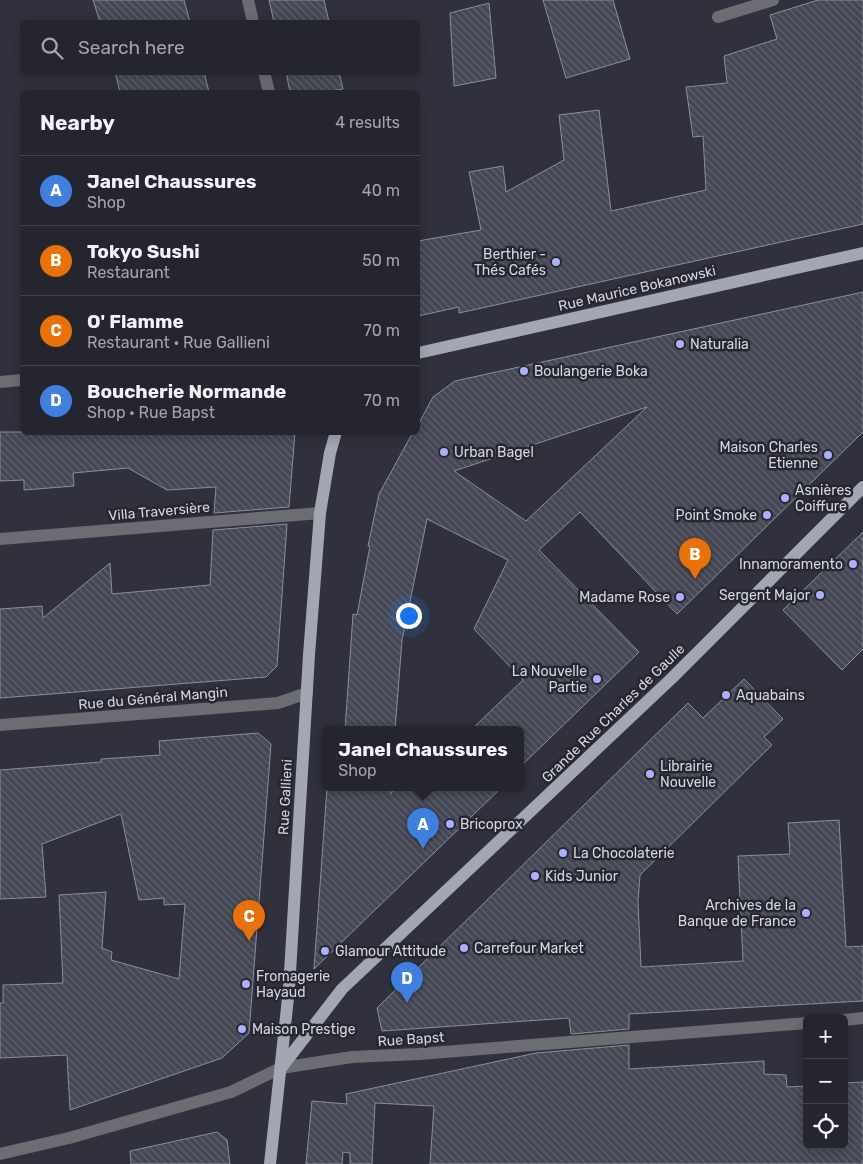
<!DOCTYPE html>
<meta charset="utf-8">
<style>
:root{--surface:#24252e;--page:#2c2d36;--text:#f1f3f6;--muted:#a3a5aa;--line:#41424a;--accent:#bca0f2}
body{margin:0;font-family:Rubik,sans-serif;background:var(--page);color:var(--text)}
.controls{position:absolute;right:15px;bottom:15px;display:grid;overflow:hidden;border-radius:8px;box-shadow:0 2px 12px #0003}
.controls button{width:45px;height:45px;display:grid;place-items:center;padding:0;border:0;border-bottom:1px solid var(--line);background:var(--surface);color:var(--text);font:25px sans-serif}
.you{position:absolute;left:408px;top:615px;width:18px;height:18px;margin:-12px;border:4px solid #fff;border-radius:50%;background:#1a73e8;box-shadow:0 0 0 8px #1a73e833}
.badge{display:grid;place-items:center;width:32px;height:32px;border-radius:50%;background:var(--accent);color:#fff;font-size:16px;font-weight:700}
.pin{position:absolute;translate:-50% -41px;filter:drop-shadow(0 1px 2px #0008)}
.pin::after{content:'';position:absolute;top:26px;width:18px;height:15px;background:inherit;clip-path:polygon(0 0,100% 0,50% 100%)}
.popup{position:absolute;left:322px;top:726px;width:202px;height:65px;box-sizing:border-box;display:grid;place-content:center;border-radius:8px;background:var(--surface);filter:drop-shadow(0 1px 4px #0005);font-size:16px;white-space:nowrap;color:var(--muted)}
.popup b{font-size:19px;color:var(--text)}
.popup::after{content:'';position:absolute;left:50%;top:100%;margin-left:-10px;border:10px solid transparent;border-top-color:var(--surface)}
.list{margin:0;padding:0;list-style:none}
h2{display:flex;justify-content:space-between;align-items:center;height:65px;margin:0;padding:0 20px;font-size:21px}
h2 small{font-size:16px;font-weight:400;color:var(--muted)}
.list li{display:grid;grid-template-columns:32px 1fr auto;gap:15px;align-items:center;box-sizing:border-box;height:70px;padding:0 20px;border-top:1px solid var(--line)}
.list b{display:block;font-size:19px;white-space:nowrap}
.list p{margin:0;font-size:16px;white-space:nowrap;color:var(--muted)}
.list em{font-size:16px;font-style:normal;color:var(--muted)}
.icon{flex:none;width:28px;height:28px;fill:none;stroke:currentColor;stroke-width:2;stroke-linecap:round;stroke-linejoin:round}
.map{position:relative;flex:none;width:863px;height:1164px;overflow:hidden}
.search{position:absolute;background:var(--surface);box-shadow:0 2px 12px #0003;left:20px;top:20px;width:400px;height:55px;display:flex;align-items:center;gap:12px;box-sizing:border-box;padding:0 18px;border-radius:8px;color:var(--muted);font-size:19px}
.panel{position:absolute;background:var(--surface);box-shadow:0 2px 12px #0003;left:20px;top:90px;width:400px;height:345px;border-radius:8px}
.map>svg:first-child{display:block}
</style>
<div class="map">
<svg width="863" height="1164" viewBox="0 0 863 1164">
<defs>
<pattern id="building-back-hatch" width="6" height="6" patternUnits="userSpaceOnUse" patternTransform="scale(1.25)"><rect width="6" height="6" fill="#454754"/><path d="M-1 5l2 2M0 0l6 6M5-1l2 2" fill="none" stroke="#5f616c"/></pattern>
</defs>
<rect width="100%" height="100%" fill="#30313d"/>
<g fill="url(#building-back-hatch)" stroke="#8c8e9d" fill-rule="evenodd">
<polygon points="93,0 184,0 190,22 100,22"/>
<polygon points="269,0 324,0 329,22 274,22"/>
<polygon points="543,0 613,0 630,59 566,78"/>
<polygon points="818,0 863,0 863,224 459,313 459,307 418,316 418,241 481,230 469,172 503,166 506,192 564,160 559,115 599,110 611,211 706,190 703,136 693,137 686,87 727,83 724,56 777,39 770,15"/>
<polygon points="489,3 496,78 454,86 450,13"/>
<polygon points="115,72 204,72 209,92 120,92"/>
<polygon points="286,72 339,72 343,89 324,92 290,92"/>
<path d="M863 292V432L677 614 580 512 539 550 639 652 520 767V730H471L523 680 474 629 508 560 427 519 402 640 395 730H345L353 614 357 615 370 546H368L379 494 413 432H418V425L433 397 455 381ZM647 407 526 521 454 471Z"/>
<polygon points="0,432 295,432 289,507 214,513 216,487 167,490 128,468 73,473 74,486 24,490 24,480 0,481"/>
<polygon points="287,524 277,666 266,677 0,698 0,609 42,606 43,618 110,563 112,594 210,585 213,530"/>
<polygon points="863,532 863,649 842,670 783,610"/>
<polygon points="744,679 783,719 764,737 772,745 640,875 638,902 641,967 743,961 738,856 790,854 788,823 839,820 846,947 863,946 863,1001 629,1014 629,1029 571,1034 569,1018 382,1031 377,1008 688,703 703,718"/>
<polygon points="258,733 271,744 249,1033 222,1058 70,1110 67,1055 0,1058 0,1003 3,1003 3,985 63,983 59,895 106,892 102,948 112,952 111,960 179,979 185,904 164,905 164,898 139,900 121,814 42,844 46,897 0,899 0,770 101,762 101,759 160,755 159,741"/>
<polygon points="327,788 391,788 391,794 394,788 501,788 314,969"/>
<polygon points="629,1045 629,1069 764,1061 764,1074 786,1075 787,1087 807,1086 807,1145 844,1145 844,1083 863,1082 863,1164 430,1164 434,1106 375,1103 372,1164 350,1164 350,1153 343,1152 342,1164 306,1164 312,1101 347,1104 346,1094 536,1053"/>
<polygon points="217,1132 227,1140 230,1164 131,1164 130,1151"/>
</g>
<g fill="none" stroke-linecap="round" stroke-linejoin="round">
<g stroke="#6c6c73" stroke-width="12">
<polyline points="248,0 253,22"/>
<polyline points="718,17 773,0"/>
<polyline points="264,72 269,92"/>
<polyline points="0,382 22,380"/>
<polyline points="0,539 320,513"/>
<polyline points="0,725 278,703 307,693"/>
<polyline points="844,1020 863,1018"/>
<polyline points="0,1154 69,1138 231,1092 281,1068 352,1057 419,1054 807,1023"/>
</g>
<g stroke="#a4a6b3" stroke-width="12">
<polyline points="418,353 863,253"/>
<polyline points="281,1068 342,989 672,678 863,487"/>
<polyline points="270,1164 289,989 309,655 320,513 330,453 336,432"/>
</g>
</g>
<g fill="#aab0fb" stroke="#262733" stroke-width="2">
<circle cx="556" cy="262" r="5"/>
<circle cx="680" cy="344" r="5"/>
<circle cx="524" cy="371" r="5"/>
<circle cx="444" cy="452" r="5"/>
<circle cx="828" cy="455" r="5"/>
<circle cx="785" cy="498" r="5"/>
<circle cx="767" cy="515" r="5"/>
<circle cx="853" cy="564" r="5"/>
<circle cx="820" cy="595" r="5"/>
<circle cx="680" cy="597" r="5"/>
<circle cx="597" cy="679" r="5"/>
<circle cx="726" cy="695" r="5"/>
<circle cx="650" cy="774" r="5"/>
<circle cx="450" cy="824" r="5"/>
<circle cx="563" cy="853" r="5"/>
<circle cx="535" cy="876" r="5"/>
<circle cx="806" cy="913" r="5"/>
<circle cx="464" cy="948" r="5"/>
<circle cx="325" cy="951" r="5"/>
<circle cx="246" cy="984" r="5"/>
<circle cx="242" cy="1029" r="5"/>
</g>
<g text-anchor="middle" stroke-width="5" stroke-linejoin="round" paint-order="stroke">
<g font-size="14" fill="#d5d6de" stroke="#262733" text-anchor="start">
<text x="546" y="259" text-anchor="end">Berthier -<tspan x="546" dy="16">Thés Cafés</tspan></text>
<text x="690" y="349">Naturalia</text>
<text x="534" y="376">Boulangerie Boka</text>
<text x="818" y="452" text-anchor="end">Maison Charles<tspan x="818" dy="16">Etienne</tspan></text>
<text x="454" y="457">Urban Bagel</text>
<text x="795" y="495">Asnières<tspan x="795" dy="16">Coiffure</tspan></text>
<text x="757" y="520" text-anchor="end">Point Smoke</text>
<text x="843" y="569" text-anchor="end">Innamoramento</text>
<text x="810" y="600" text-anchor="end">Sergent Major</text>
<text x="670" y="602" text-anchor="end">Madame Rose</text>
<text x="587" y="676" text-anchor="end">La Nouvelle<tspan x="587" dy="16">Partie</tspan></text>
<text x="736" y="700">Aquabains</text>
<text x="660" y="771">Librairie<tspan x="660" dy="16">Nouvelle</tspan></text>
<text x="460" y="829">Bricoprox</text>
<text x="573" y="858">La Chocolaterie</text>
<text x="545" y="881">Kids Junior</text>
<text x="796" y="910" text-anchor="end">Archives de la<tspan x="796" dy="16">Banque de France</tspan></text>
<text x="474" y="953">Carrefour Market</text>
<text x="335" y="956">Glamour Attitude</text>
<text x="256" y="981">Fromagerie<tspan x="256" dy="16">Hayaud</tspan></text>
<text x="252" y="1034">Maison Prestige</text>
</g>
<g font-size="14" fill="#d5d6de" stroke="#262733">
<text transform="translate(637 288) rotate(-13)" y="5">Rue Maurice Bokanowski</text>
<text transform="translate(159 511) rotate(-5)" y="5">Villa Traversière</text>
<text transform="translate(153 698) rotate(-5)" y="5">Rue du Général Mangin</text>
<text transform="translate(613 713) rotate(-44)" y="5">Grande Rue Charles de Gaulle</text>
<text transform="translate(285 797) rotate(-87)" y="5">Rue Gallieni</text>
<text transform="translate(411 1039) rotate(-4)" y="5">Rue Bapst</text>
</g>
</g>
</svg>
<div class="controls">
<button>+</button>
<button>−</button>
<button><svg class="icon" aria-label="locate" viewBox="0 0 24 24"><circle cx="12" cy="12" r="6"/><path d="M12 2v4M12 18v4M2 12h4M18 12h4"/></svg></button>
</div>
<div class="you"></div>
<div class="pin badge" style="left:423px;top:849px;background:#3f7fe0">A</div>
<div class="popup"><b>Janel Chaussures</b>Shop</div>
<div class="pin badge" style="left:695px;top:579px;background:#e8710a">B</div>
<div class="pin badge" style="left:249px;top:941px;background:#e8710a">C</div>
<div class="pin badge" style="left:407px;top:1003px;background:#3f7fe0">D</div>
<div class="search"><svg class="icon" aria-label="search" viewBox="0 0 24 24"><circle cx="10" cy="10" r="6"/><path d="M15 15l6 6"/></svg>Search here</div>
<section class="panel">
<h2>Nearby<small>4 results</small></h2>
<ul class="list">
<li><span class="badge" style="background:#3f7fe0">A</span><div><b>Janel Chaussures</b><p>Shop</p></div><em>40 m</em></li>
<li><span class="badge" style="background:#e8710a">B</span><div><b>Tokyo Sushi</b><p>Restaurant</p></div><em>50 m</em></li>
<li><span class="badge" style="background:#e8710a">C</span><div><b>O' Flamme</b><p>Restaurant · Rue Gallieni</p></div><em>70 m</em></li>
<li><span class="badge" style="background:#3f7fe0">D</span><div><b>Boucherie Normande</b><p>Shop · Rue Bapst</p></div><em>70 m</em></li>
</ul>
</section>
</div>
